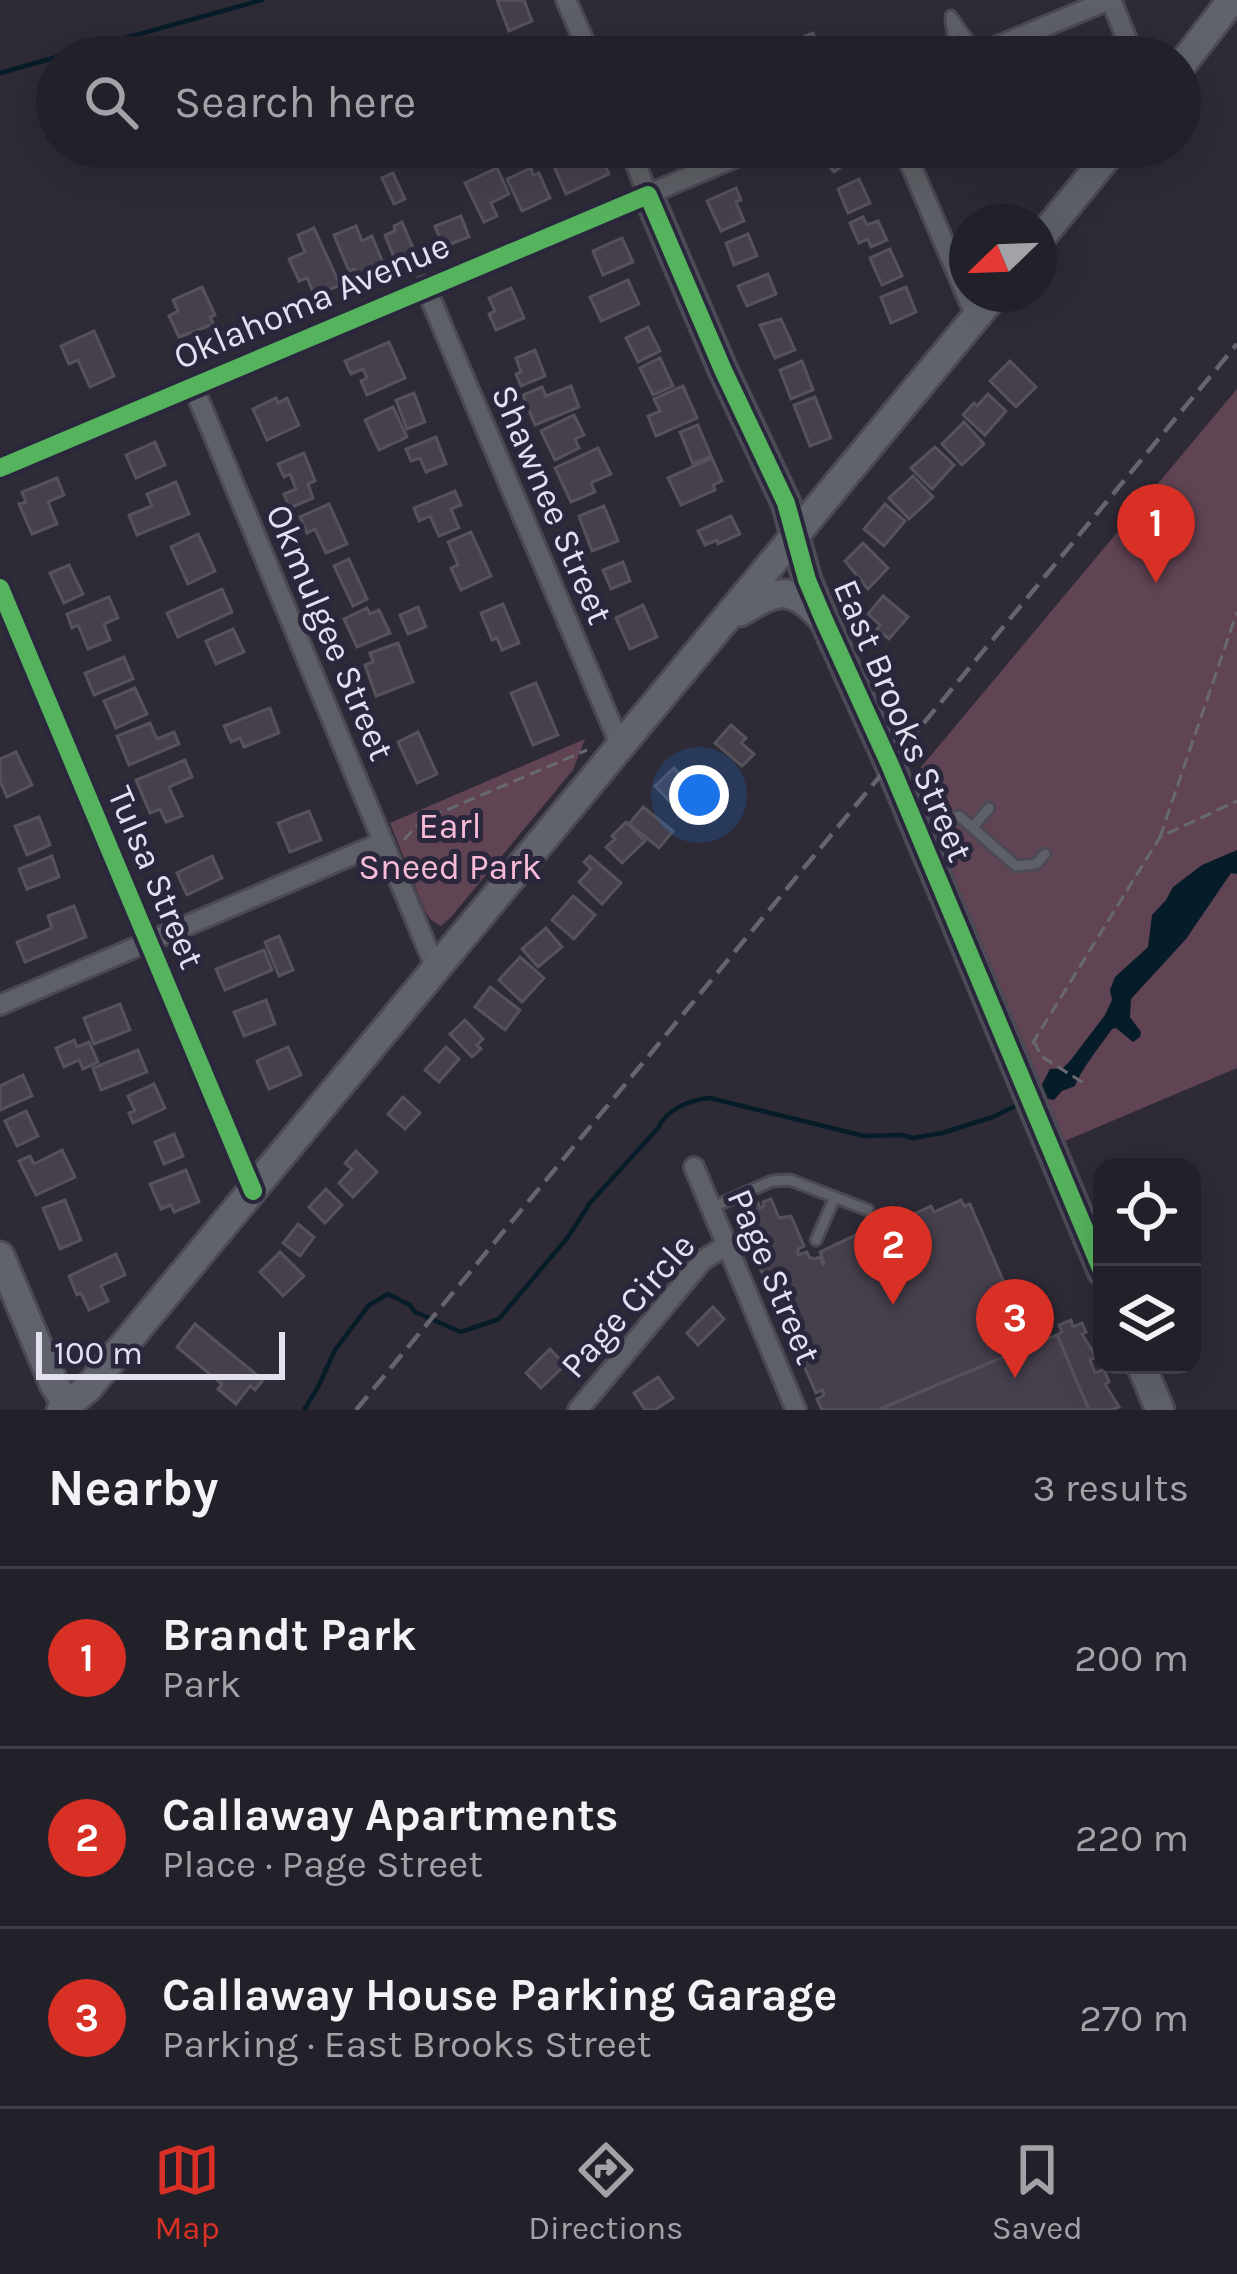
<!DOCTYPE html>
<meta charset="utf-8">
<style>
:root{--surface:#222029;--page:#2a2831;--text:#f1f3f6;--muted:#a2a3a8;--line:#3f3e46;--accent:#d93025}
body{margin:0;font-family:Karla,sans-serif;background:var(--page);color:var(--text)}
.controls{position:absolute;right:36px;bottom:36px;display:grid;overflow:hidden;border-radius:24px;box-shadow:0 12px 48px #0002}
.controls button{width:108px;height:108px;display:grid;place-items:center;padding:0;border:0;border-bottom:3px solid var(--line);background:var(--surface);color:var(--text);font:60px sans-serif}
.compass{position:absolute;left:949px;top:204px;width:108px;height:108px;border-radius:50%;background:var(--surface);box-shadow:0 12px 48px #0002;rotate:247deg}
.scale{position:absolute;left:36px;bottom:30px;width:249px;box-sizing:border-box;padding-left:12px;border:6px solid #e3e1f0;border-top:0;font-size:33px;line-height:42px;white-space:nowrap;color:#e3e1f0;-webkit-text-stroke:9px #2a263c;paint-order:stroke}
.you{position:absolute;left:699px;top:795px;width:42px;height:42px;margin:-30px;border:9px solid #fff;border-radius:50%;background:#1a73e8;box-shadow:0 0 0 18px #1a73e833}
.badge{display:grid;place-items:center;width:78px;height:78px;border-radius:50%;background:var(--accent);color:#fff;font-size:39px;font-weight:700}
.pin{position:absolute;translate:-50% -99px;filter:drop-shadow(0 3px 6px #0008)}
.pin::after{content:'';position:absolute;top:63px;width:42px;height:36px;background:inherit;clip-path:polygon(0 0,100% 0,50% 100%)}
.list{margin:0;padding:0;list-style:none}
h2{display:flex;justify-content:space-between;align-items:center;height:156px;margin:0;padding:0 48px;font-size:51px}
h2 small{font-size:39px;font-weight:400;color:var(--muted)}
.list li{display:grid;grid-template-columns:78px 1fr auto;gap:36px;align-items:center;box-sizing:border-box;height:180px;padding:0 48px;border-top:3px solid var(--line)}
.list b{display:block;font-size:45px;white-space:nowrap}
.list p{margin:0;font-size:39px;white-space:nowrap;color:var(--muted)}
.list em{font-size:39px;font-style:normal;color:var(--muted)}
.icon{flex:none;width:66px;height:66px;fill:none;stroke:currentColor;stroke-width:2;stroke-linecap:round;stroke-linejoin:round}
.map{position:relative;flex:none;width:1237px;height:1410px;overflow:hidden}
.search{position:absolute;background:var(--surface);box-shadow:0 12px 48px #0002;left:36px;right:36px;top:36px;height:132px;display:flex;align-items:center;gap:30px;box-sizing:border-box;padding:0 42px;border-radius:66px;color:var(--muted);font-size:45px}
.sheet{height:696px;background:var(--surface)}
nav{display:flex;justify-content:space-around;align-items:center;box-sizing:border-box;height:168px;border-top:3px solid var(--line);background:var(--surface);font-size:33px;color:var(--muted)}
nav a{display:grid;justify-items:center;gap:6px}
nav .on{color:var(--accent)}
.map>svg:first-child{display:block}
</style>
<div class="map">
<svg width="1237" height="1410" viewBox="0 0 1237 1410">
<rect width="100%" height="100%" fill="#2e2b37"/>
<g fill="#614454">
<polygon points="1237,389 1237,1068 1065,1141 912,778"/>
<polygon points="585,739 573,770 451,917 441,926 431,920 425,911 390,823"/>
</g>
<path fill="#061c29" d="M1237 850V874L1231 873 1186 939 1131 999 1130 1017 1141 1032 1140 1037 1133 1042 1116 1028 1112 1029C1101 1045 1082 1068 1075 1086L1062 1091 1054 1100 1043 1098 1039 1090 1050 1069 1063 1068 1070 1061 1105 1015 1112 1000 1110 990 1115 977 1148 947 1152 915 1166 900 1173 887 1202 865Z"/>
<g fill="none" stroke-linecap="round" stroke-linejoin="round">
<g stroke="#061c29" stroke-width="4.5">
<polyline points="57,57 262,0"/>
<polyline points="0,73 57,57"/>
<path d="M304 1410 318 1387 335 1350 369 1305 388 1294 410 1305 415 1312 461 1332 499 1319 568 1237 590 1203 658 1128C667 1109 689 1100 710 1098L864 1136 902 1135 913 1138 942 1133 993 1117 1021 1103"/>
</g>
</g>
<g fill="#46404d" stroke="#56525b" stroke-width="3">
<polygon points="497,0 524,0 532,21 509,31"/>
<polygon points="813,33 823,57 794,57 788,43"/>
<polygon points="831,147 845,147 853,158 834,172 821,155"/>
<polygon points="599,152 609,174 566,194 554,166 576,156 578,161"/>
<polygon points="497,168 509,194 491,203 497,216 484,222 465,183"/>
<polygon points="531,168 533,175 539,173 550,198 522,211 507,179"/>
<polygon points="393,173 405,199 394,204 382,178"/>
<polygon points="859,179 870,203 848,213 838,189"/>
<polygon points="736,188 741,200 736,202 744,221 721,231 707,201"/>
<polygon points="461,216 469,237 443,247 435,226"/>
<polygon points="863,217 867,225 878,221 887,240 871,247 868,239 859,243 850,223"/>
<polygon points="402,222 417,257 397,265 385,235 395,231 394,226"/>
<polygon points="356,226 362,241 372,236 385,268 359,278 355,269 349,271 334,235"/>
<polygon points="314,228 340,285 315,296 307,278 299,281 289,259 305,252 298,235"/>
<polygon points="748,234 757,256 734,265 726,243"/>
<polygon points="622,238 633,262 603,275 593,251"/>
<polygon points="890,249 902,276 882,285 870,258"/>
<polygon points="768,274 776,294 747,306 738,286"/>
<polygon points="628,280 639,304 601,321 590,297"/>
<polygon points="202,287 215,315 210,317 214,324 179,337 169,316 178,311 173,300"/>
<polygon points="906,287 916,312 891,323 881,297"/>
<polygon points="511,288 524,318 496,330 489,314 495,311 489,298"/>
<polygon points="781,319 795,350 775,358 760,325"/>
<polygon points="648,327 660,351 638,362 626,338"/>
<polygon points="94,331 114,376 90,387 78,360 69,364 61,346"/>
<polygon points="389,342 405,378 367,395 361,381 367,378 363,369 351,374 345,361"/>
<polygon points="535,350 545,376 521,386 516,374 521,372 516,358"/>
<polygon points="660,358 673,386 653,395 640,368"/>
<polygon points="802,361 813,390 791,399 780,370"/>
<polygon points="1010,361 1036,387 1016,407 990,381"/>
<polygon points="571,386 579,407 535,425 523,395 542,387 546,396"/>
<polygon points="683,386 697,418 656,436 648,416 660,411 654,399"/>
<polygon points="414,393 425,422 407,429 396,400"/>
<polygon points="988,394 1006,411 985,435 963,415 974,403 977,406"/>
<polygon points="815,397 831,438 810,446 794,405"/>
<polygon points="276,398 278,403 287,398 299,425 267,440 253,409"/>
<polygon points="393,407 407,437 379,450 365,420"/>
<polygon points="574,415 584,435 575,439 579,448 555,460 541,431"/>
<polygon points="964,422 984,444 962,465 942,444"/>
<polygon points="698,425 711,456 693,464 680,432"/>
<polygon points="436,437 446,464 426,472 420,458 411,461 406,449"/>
<polygon points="155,442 165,465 136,478 126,455"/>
<polygon points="935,447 954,465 932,489 911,468"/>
<polygon points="598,448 611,474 591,483 595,492 571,502 555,468"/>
<polygon points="304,453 315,481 308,484 313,498 290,508 284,494 296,489 290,474 284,477 278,464"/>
<polygon points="712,458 722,481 713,485 715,490 681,505 668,478"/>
<polygon points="913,476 933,497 909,519 889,498"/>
<polygon points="57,478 64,495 48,502 57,524 32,534 19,504 26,502 22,492"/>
<polygon points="176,482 189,514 137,535 129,515 152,506 147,494"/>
<polygon points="455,491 461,505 451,509 459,528 439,536 430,516 419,521 414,508"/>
<polygon points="329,504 347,544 326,553 315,529 307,533 300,517"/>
<polygon points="885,504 905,521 884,546 864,529"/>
<polygon points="604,506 618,541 592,551 579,516"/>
<polygon points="731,516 740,534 718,544 717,540 705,545 698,531"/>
<polygon points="471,532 491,576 461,590 451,568 458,565 448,542"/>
<polygon points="198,534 215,571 188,584 171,547"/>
<polygon points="863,543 888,568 868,589 845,561"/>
<polygon points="349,559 367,599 353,606 334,566"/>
<polygon points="623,562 630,581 611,589 603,570"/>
<polygon points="69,565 83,594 64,603 50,573"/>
<polygon points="222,589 232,612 178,637 167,613"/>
<polygon points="883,596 908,617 889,639 877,629 880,625 868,614"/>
<polygon points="109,597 118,618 104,624 110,640 88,649 78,625 72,628 67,614"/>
<polygon points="503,604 519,643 502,650 497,638 492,640 481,613"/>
<polygon points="643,605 657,637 630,649 616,618"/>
<polygon points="418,607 426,627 408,634 400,615"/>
<polygon points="367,608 370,614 379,610 390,633 357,647 344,619"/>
<polygon points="233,629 244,652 216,664 206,641"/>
<polygon points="398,643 413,682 376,696 365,665 373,662 370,653"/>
<polygon points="124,657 133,679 94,695 85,673"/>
<polygon points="536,683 558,735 533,745 511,693"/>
<polygon points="135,688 147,714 116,728 104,701"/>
<polygon points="270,708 279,733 244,747 240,738 231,742 224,726"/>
<polygon points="150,723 157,739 174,732 179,744 129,765 117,736"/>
<polygon points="731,725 746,738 741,743 754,754 742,766 715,743"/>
<polygon points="418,732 437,774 417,783 398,742"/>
<polygon points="16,752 32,785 7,797 0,781 0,759"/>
<polygon points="185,760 192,777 169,787 182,816 166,822 160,809 150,813 136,780"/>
<polygon points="674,768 701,797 683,815 655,786"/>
<polygon points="643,807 673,831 659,848 629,824"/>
<polygon points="309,811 321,840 290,852 278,823"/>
<polygon points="39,817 50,845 27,855 15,826"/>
<polygon points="626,822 645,841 622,863 606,847 615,839 612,836"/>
<polygon points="52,856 59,877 27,889 19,869"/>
<polygon points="212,856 222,878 187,895 177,873"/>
<polygon points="590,856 621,883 602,904 579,882 591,869 584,862"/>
<polygon points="573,896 595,915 574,939 552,920"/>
<polygon points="74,906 86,937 25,962 17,942 52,928 48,916"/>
<polygon points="546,928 562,947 538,967 522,949"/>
<polygon points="279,936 293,970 279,976 265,942"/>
<polygon points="264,950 272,970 225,990 216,969"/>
<polygon points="520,957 544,978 522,1002 499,980"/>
<polygon points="490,987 520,1010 505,1030 475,1007"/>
<polygon points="266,1000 275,1024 244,1036 234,1012"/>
<polygon points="120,1004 130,1030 94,1044 84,1018"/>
<polygon points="465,1020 483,1039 477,1045 481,1049 472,1057 450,1034"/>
<polygon points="74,1040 77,1047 89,1042 98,1062 83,1069 79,1060 64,1067 56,1048"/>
<polygon points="288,1047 301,1075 269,1089 257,1061"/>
<polygon points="446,1047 459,1059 439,1082 425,1070"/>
<polygon points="138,1050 147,1072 101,1090 93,1068"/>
<polygon points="23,1075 32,1096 0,1110 0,1086"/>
<polygon points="154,1084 165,1108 133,1123 129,1113 135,1111 128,1096"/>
<polygon points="403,1097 420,1113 405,1129 388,1114"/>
<polygon points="26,1111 38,1136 17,1146 5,1121"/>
<polygon points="174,1134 183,1156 164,1164 155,1142"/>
<polygon points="62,1150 75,1177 36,1195 19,1161 30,1156 34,1164"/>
<polygon points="356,1151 377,1172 353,1197 339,1183 352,1169 345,1163"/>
<polygon points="186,1170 199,1202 174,1212 171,1205 161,1209 150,1184"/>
<polygon points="326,1189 342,1205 325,1223 309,1207"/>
<polygon points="771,1199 779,1218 791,1216 804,1246 798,1249 798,1255 807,1252 809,1257 814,1259 820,1257 823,1264 824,1263 820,1252 881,1223 901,1217 908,1232 915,1229 912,1215 931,1206 934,1212 961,1200 964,1206 970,1204 1012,1301 1001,1305 1018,1346 1009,1349 1011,1354 878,1410 822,1410 817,1399 824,1395 822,1390 816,1393 802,1361 807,1358 803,1351 796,1354 791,1343 794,1341 781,1318 788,1315 782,1301 775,1304 770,1293 774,1291 760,1269 767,1265 761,1252 754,1255 749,1244 753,1243 739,1219 747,1216 744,1209 758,1203 760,1208 764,1206 763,1202"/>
<polygon points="65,1200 81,1240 60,1249 43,1208"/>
<polygon points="298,1224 314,1237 300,1256 283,1243"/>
<polygon points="280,1252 304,1276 283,1296 260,1272"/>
<polygon points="116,1254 125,1275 101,1286 108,1301 89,1310 81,1293 77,1295 69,1276"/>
<polygon points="713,1307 724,1319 698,1345 687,1333"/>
<polygon points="1071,1320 1073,1327 1082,1323 1086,1332 1082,1334 1096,1357 1090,1360 1095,1373 1104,1369 1109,1382 1105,1384 1119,1407 1111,1410 1089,1410 1057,1335 1062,1332 1059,1325"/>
<polygon points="195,1324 263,1380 255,1390 250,1386 236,1404 218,1389 222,1384 177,1347"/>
<polygon points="1057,1335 1089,1410 878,1410 1032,1345"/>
<polygon points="550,1349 565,1365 541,1388 526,1373"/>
<polygon points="658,1377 673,1398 655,1410 645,1410 634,1393"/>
</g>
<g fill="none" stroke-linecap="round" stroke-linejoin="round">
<defs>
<g id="lane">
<path d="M957 57C956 42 951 30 951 16L978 54"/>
<polyline points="973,827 989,808"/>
<polyline points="923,830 959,816 1016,866 1036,864 1045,854"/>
<polyline points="711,1208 772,1181 790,1180 868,1210"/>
<polyline points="816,1240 835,1197"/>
</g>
<g id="street">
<polyline points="566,0 591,57"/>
<polyline points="1111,0 1134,57"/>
<polyline points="971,57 1109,0"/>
<polyline points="629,147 648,195"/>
<polyline points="903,147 976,317"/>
<polyline points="425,286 621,747"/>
<polyline points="193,386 436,969"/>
<polyline points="0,468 760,147"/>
<polyline points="0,588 253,1191"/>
<polyline points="0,1005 383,842"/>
<polyline points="694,1167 796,1410"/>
<polyline points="578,1410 703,1260 727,1245"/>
</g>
<g id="secondary">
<polyline points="1180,67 1232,0"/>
<polyline points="648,195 723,370 786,503 807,580 824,620 890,765 1102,1271"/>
<polyline points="1039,240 1115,147"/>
<path d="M740 612C775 591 790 583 821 617"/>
<polyline points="0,1256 54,1384 70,1410"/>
<polyline points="1141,1365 1160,1410"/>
<polyline points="61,1410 88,1388 129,1339 995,294"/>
</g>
</defs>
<use href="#lane" stroke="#4c4954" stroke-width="15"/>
<use href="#street" stroke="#4c4954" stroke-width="24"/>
<use href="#secondary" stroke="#4c4954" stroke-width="33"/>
<g stroke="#686970" stroke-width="3" stroke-dasharray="12 6" stroke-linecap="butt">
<polyline points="1160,837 1237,612"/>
<polyline points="404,840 421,821 587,750"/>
<polyline points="1034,1041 1041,1056 1085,1084"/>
<polyline points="1032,1044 1160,837 1237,801"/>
</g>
<use href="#lane" stroke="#5e6067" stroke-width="9"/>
<use href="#street" stroke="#5e6067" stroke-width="18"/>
<use href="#secondary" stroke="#60636c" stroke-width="27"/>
<polyline stroke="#65656d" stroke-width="4.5" stroke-dasharray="18 9" stroke-linecap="butt" points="356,1410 1237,344"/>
<defs>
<g id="cycleway">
<polyline points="0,468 648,195 723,370 786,503 807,580 824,620 890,765 1102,1271"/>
<polyline points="0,588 253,1191"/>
</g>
</defs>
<use href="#cycleway" stroke="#2a263c" stroke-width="26"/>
<use href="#cycleway" stroke="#56b35d" stroke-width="18"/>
</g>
<g text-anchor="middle" stroke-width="10" stroke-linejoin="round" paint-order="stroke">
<g font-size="36" fill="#e3e1f0" stroke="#2a263c">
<text transform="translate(311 300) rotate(-23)" y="13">Oklahoma Avenue</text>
<text transform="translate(553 504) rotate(67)" y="13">Shawnee Street</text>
<text transform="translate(331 632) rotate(67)" y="13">Okmulgee Street</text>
<text transform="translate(904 720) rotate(67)" y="13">East Brooks Street</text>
<text transform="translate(157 877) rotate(67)" y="13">Tulsa Street</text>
<text transform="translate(775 1276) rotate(67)" y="13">Page Street</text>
<text transform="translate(627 1305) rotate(-48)" y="13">Page Circle</text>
</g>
<g font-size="36" fill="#f7bad7" stroke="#2a263c">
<text x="450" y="838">Earl<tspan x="450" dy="41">Sneed Park</tspan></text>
</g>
</g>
</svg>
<div class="controls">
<button><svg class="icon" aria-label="locate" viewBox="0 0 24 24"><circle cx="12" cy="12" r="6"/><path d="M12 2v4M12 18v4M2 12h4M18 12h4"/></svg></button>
<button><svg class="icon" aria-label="layers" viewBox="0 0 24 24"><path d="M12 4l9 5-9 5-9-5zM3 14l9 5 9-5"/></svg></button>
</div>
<svg class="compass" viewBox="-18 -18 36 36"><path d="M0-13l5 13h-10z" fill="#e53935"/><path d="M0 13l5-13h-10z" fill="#a2a3a8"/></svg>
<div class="scale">100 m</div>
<div class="you"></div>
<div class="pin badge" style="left:1156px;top:583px">1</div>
<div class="pin badge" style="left:893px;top:1305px">2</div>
<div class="pin badge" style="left:1015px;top:1378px">3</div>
<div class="search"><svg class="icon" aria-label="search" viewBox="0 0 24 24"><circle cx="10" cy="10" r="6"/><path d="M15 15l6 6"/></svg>Search here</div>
</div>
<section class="sheet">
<h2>Nearby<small>3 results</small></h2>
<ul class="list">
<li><span class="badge">1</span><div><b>Brandt Park</b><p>Park</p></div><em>200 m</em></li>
<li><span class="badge">2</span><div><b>Callaway Apartments</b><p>Place · Page Street</p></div><em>220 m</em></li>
<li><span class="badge">3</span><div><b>Callaway House Parking Garage</b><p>Parking · East Brooks Street</p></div><em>270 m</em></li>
</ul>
</section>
<nav>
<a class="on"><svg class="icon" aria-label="map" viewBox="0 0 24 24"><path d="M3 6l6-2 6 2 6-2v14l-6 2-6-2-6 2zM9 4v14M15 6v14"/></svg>Map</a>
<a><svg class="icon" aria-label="directions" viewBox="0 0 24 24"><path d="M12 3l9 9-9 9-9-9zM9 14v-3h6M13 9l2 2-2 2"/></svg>Directions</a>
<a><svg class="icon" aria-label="saved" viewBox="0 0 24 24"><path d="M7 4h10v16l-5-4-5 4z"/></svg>Saved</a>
</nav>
